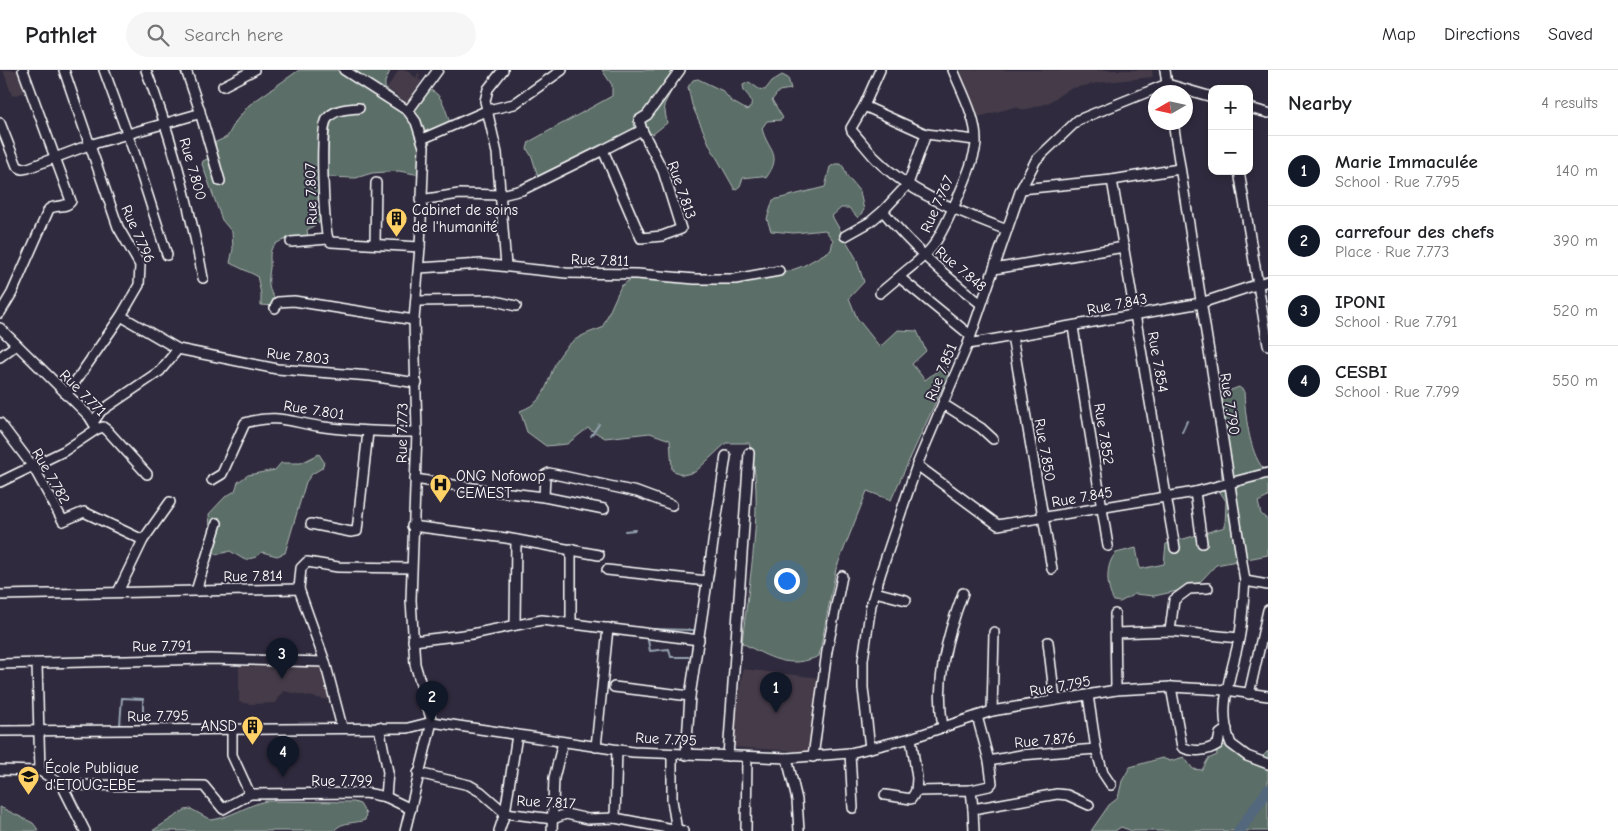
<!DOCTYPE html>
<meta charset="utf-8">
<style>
:root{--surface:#fff;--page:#f6f6f6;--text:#202124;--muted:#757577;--line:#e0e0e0;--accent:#111827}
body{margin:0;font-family:"Comic Neue",sans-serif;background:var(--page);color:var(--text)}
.controls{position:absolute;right:15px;top:15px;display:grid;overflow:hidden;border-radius:10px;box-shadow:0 2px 8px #0003}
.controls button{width:45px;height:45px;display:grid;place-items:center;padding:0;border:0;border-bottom:1px solid var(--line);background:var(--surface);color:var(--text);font:25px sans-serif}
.compass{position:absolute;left:1148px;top:15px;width:45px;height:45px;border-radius:50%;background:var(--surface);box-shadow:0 2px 8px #0003;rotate:261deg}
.you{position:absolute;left:786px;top:510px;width:18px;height:18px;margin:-12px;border:4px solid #fff;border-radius:50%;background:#1a73e8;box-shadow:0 0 0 8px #1a73e833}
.badge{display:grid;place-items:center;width:32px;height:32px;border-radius:50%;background:var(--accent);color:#fff;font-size:16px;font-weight:700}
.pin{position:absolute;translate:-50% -41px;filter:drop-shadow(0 1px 2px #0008)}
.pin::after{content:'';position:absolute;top:26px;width:18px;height:15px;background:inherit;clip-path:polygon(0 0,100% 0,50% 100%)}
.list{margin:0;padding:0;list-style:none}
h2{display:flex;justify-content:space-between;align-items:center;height:65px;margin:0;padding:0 20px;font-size:21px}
h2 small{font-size:16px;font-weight:400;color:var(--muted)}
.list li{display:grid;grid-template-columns:32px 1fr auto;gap:15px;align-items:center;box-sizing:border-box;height:70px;padding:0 20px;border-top:1px solid var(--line)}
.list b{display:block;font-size:19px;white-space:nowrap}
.list p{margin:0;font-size:16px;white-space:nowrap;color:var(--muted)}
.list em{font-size:16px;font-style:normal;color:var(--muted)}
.icon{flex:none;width:28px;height:28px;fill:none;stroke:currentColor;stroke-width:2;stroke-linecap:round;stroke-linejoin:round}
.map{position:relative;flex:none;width:1268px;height:761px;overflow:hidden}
header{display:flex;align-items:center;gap:30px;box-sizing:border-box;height:70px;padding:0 25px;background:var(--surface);border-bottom:1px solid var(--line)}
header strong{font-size:24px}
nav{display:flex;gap:28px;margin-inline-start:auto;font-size:18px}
.search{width:350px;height:45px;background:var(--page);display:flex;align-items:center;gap:12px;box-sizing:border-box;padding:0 18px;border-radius:28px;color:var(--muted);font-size:19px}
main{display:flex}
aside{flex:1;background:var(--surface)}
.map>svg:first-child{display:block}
</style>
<header>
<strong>Pathlet</strong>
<div class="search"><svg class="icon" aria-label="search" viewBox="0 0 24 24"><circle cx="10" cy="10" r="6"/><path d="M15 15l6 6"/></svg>Search here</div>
<nav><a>Map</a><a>Directions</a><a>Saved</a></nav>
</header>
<main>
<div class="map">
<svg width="1268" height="761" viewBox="0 0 1268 761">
<rect width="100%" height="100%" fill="#2f2a3d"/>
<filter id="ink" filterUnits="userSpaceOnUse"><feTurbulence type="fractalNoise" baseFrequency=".02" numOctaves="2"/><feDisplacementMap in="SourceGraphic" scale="10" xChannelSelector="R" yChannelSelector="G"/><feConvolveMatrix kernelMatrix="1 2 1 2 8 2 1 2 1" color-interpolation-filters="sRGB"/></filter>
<g filter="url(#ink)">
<g fill="#443b48">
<polygon points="3,0 19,0 26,22 12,26"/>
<polygon points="399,0 407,0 416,8 418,3 420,4 418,9 422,11 407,34 387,18"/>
<polygon points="955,0 1152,0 1153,7 1098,13 1069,19 1048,33 1024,40 1015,37 975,48"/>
<polygon points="315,592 322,597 330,627 327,630 283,621 276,633 250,634 239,632 239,594"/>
<polygon points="743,599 821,608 812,682 730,677"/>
</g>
<g fill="#5b6e67" stroke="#adb6b3">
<path d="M299 0H388L390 1 385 12V18L409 37 430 20C443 24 446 42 450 53L431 62 426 103 420 105 399 101 372 103 356 108 323 107 324 130 321 151 307 160 308 166C299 168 285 168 277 173 267 179 271 189 270 198 268 212 267 220 277 231L275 236 261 235V224L257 206 230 193 233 179 232 162 222 150 202 94 203 91 213 86 216 72 227 67 236 51 249 35Z"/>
<polygon points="602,0 673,0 673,18 664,35 667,53 653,64 645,63 539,110 532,87 527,79 529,72 612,26 612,15"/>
<path d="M782 5 788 8 791 19 779 21 772 30 783 48 781 50 767 51 762 58C767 81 784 83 766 108L761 106 743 108 740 116 735 120 710 76 692 35 688 17 693 10 698 9 723 21 731 31 747 40C756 34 749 26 744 21L743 15 749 12 759 19 765 20 772 11Z"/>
<path d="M835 94H841L844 98 847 106 860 122 864 140 858 148 849 138H841L832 146 856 188 864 212 849 228 857 248 880 277 898 260 917 261 926 281 912 294 925 310 941 298H944L949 303 891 430 867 421 836 499 819 586C789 600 769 587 742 573 748 516 766 427 749 373H726L695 402 683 405 672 400 670 370 650 363 605 368 588 358 567 374 546 376 527 362 520 341C553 329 544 305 563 281 573 268 587 263 602 258L621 216 637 205 775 206 803 196 831 180 833 170 825 160 794 163 771 161 767 149 773 130 825 117 830 97Z"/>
<path d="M1239 317 1244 321C1245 342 1249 382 1263 398H1268V427L1258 432 1261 444 1268 450V485L1216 495 1199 513 1182 520 1154 526 1135 524 1120 532 1114 531C1106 518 1105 494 1116 483L1136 478 1140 499 1164 494 1166 474 1225 457 1226 431 1218 419 1222 408 1219 358 1223 323Z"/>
<polygon points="319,384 324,392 322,398 312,404 306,412 285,483 277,486 262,482 256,487 245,490 230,481 216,485 211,477 209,444 225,427 235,421 238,412 248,405 275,400 281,393 301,393"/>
<polygon points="1221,673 1241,687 1258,691 1268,681 1268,761 1132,761 1121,757 1115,761 1091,761 1109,735 1118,728 1122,711 1130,697 1162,688 1170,691 1184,687 1193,699 1202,700 1208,689 1217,685 1216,676"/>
<path d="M266 731 354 732 360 734 366 744 365 750C354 754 341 751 334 761H152L185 740 191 739 211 750C230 748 247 735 266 731Z"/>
<polygon points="0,737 33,753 39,761 0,761"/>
</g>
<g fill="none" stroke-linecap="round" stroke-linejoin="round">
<g stroke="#97a4b1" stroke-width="2">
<polyline points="1182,362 1187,351"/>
<polyline points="591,366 599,354"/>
<polyline points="625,461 635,460"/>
<polyline points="649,559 694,560 694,565"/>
<polyline points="647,565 650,581 669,579 671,587 694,587"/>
<polyline points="686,619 688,614"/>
<polygon points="122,628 143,629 143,655 120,655"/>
</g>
<polyline stroke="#52687d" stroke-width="11" points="1239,761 1268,720"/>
<defs>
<g id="minor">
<polyline points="64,0 118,157 140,195 139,215 121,246 66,325"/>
<polyline points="104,0 135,85 167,185"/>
<path d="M146 0C172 68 190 137 203 208"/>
<polyline points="344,0 408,41 416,52 424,77 420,177 414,250 417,362 411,530 415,594 432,652 405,761"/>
<polyline points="503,0 488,19 485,31 497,83 506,196"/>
<path d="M880 0 864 36 851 58 852 61C860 70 867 79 875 88 910 124 961 142 1007 160"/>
<path d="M953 0C962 22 977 49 976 73 975 93 945 159 933 176 924 188 910 197 899 207L970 265"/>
<polyline points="1165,0 1168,22"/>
<polyline points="223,16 254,0"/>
<polyline points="864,36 926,64 975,70"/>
<path d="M359 38C348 39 334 39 327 49 319 60 324 153 328 169L331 172 420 177"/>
<polyline points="1249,38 1268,43"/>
<polyline points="408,41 438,0"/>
<polyline points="200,42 220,111"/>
<path d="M1173 52 1245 511C1243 530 1243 550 1239 569 1232 604 1216 639 1231 674L1247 686 1268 694"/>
<polyline points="0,53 17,96 22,99 28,98 89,75 198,44 200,41 186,0"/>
<polyline points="642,60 639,50 647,45 680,0"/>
<path d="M926 64 908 114 883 141C912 177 945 206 981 234"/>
<polyline points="422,69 488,40 514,34 562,0"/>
<polyline points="1239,101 1268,275"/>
<polyline points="1112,110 1175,478"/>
<polyline points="1021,119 1112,110 1179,99"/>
<polyline points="420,130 459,124 501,125 522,120 603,80 641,168 662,166 681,159 663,101 642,60 603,80"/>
<polyline points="845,166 870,152 883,141"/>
<polyline points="291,172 328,169"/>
<polyline points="375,173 376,113"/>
<polyline points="419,198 481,194 566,203 637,204 695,209 735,209 779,201"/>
<polyline points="994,199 1124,177"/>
<polyline points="880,223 899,207"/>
<polyline points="417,231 491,230 516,236"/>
<polyline points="275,238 278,232 294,231 414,250"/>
<path d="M0 243 12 223 49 139C55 134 66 139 71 131L23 0"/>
<polyline points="1073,257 1108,476"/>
<polyline points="0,258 89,346 97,359 103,357 107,360 147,404"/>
<polyline points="1012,266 1052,499"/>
<polyline points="968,274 1201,233 1268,211"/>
<polyline points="178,279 277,299 371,306 417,313"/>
<polyline points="0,287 16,275"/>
<polyline points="943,334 981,358 993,369"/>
<polyline points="94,351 101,341 160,301 178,279 121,246"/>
<polyline points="0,353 34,398 63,451 84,442 143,470 118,522"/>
<polyline points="917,395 998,455 1195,422 1268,403"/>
<polyline points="415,409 492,421 544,427 604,439"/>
<path d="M212 410 222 404 245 353C278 343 293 353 324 357 355 361 386 362 417 362"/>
<polyline points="0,412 64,381 97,359"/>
<polyline points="1195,422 1202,473"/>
<polyline points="544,427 545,405 549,403 637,422 672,435"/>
<polyline points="217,453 196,521 299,519 325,592 342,657"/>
<polyline points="311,454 351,462 357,461 368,362"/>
<polyline points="412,456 506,468 599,485"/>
<polyline points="143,470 170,432"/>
<polyline points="607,500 707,511"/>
<polyline points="1245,511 1268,515"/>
<polyline points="299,519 301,498 307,492 338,497 411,498"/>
<polyline points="875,522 906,530"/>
<polyline points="0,525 196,521"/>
<polyline points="1115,544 1116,620"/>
<polyline points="571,554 571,479"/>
<polyline points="515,555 516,470"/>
<polyline points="1170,561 1174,530 1189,519 1208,518"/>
<polyline points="1116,563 1170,561 1239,568"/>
<polyline points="413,571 472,564 542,550 699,570"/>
<polyline points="1048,572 1055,630"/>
<polyline points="0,594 210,589 325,592"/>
<polyline points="37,594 40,701 62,715 85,761"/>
<polyline points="614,617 690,626"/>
<path d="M1171 617 1182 677C1193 683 1208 681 1218 674L1220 664 1227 659"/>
<polyline points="1249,624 1268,540"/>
<polyline points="992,641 994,562"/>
<polyline points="977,646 989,691 1021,685 1096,679 1088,625"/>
<path d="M943 658C935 611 946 568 963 523"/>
<polyline points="232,659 232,685 250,724"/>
<polyline points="0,661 408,658 432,652 633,682 787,688 850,683 911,668 992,641 1116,620 1171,617 1226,620 1268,626"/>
<polyline points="911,668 917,708 916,721 971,720 973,739"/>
<polyline points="596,677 608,558"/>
<polyline points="870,678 863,618 863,590 871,535 881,502 917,395 968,274 1021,119 1036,90 1078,50 1167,14 1212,27"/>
<polyline points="1096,679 1103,703 1111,715"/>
<polyline points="850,683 853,738"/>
<polyline points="672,685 672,730 677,761"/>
<polyline points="686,685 690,626 726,386"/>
<polyline points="728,686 749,383"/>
<polyline points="813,687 827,581 842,506"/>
<polyline points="787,688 797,730 799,761"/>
<polyline points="0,700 40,701"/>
<polyline points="418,703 469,715 481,722 505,743 553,749 566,744 588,749 615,748 683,761"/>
<polyline points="62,715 204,716 223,739 250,724 366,723 386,727 388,702 379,657"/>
<polyline points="971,720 989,716 992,713 989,691"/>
<polyline points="885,725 911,729 916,721"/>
<polyline points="386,727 411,739"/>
<polyline points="615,748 617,680"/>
<polyline points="499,761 505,743 517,665"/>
<polyline points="552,761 554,708 563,672"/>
<polyline points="746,761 747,687"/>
<polyline points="974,761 973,739 1057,724 1067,725 1089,735"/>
</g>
</defs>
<use href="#minor" stroke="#fff" stroke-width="12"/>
<use href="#minor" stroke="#2f2a3d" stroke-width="9"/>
</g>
</g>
<defs>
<symbol id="building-pin" viewBox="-11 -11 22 30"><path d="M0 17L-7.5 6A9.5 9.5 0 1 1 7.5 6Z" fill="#ffd166" stroke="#2f2a3d"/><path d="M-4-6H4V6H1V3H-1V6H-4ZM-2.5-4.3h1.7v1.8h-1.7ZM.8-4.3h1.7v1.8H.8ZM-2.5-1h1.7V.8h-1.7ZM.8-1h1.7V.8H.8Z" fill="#111"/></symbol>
<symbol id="hospital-pin" viewBox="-11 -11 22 30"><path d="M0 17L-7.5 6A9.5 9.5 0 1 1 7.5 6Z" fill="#ffd166" stroke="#2f2a3d"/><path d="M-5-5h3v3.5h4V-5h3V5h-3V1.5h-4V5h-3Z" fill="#111"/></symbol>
<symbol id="school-pin" viewBox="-11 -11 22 30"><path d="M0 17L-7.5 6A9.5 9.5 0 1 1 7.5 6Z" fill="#ffd166" stroke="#2f2a3d"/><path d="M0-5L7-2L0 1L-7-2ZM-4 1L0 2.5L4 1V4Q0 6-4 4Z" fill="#111"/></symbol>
</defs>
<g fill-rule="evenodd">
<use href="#building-pin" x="384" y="136" width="25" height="34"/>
<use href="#hospital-pin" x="428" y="402" width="25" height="34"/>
<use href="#building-pin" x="240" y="644" width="25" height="34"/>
<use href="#school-pin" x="16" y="694" width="25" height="34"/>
</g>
<g text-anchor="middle" stroke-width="4" stroke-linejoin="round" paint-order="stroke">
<g font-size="15" fill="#fff" stroke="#2f2a3d">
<text transform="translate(193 99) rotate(74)" y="5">Rue 7.800</text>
<text transform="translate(682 120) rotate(71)" y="5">Rue 7.813</text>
<text transform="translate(311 124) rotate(-92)" y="5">Rue 7.807</text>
<text transform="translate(937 134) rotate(-66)" y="5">Rue 7.767</text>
<text transform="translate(138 164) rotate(66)" y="5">Rue 7.796</text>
<text transform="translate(600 190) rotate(2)" y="5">Rue 7.811</text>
<text transform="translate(961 199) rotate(40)" y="5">Rue 7.848</text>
<text transform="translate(1117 234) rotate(-11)" y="5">Rue 7.843</text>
<text transform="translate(298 286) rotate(6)" y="5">Rue 7.803</text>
<text transform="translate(1158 292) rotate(80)" y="5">Rue 7.854</text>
<text transform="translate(941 302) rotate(-68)" y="5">Rue 7.851</text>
<text transform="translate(83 323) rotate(45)" y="5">Rue 7.771</text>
<text transform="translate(1230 334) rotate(81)" y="5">Rue 7.790</text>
<text transform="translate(314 340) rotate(9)" y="5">Rue 7.801</text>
<text transform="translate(402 363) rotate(-89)" y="5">Rue 7.773</text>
<text transform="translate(1104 364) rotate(81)" y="5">Rue 7.852</text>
<text transform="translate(1045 380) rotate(80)" y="5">Rue 7.850</text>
<text transform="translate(51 406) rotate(60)" y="5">Rue 7.782</text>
<text transform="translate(1082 427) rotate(-10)" y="5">Rue 7.845</text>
<text transform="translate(253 506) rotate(-1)" y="5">Rue 7.814</text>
<text transform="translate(162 576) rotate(-1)" y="5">Rue 7.791</text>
<text transform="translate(1060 616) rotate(-10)" y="5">Rue 7.795</text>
<text transform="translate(158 646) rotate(-1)" y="5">Rue 7.795</text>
<text transform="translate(666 669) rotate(3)" y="5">Rue 7.795</text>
<text transform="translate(1045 670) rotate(-5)" y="5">Rue 7.876</text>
<text x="342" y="716">Rue 7.799</text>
<text transform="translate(546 732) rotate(3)" y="5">Rue 7.817</text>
</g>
<g font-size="15" fill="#fff" stroke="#2f2a3d" text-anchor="start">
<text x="412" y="145">Cabinet de soins<tspan x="412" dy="17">de l'humanité</tspan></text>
<text x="456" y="411">ONG Nofowop<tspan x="456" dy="17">CEMEST</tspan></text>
<text x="237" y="661" text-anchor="end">ANSD</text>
<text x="45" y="703">École Publique<tspan x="45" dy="17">d'ETOUG-EBE</tspan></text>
</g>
</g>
</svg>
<div class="controls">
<button>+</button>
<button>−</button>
</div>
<svg class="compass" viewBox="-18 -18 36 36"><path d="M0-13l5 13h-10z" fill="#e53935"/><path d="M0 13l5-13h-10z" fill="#757577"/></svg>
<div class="you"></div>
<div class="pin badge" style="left:776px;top:643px">1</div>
<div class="pin badge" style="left:432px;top:652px">2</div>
<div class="pin badge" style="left:282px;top:609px">3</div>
<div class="pin badge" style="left:283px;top:707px">4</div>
</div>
<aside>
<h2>Nearby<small>4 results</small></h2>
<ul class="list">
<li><span class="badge">1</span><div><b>Marie Immaculée</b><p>School · Rue 7.795</p></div><em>140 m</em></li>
<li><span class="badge">2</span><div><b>carrefour des chefs</b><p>Place · Rue 7.773</p></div><em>390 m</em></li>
<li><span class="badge">3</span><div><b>IPONI</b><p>School · Rue 7.791</p></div><em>520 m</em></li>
<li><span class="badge">4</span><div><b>CESBI</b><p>School · Rue 7.799</p></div><em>550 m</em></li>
</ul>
</aside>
</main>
